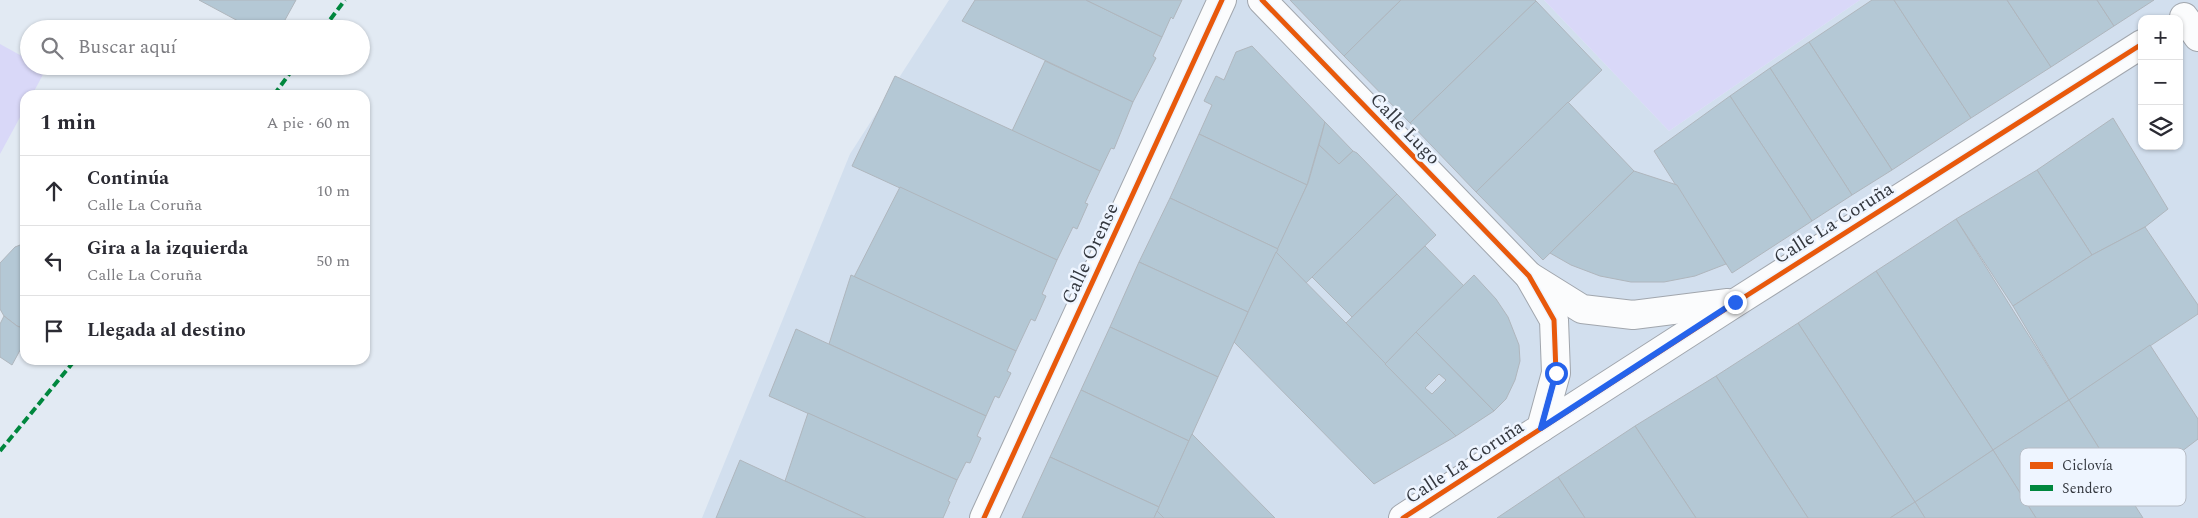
<!DOCTYPE html>
<html lang="es">
<meta charset="utf-8">
<style>
:root{--surface:#fff;--page:#f2f2f3;--text:#2b2b33;--muted:#7c7c81;--line:#e1e1e2}
body{margin:0;font-family:Spectral,serif;background:var(--page);color:var(--text)}
.controls{position:absolute;right:15px;top:15px;display:grid;overflow:hidden;border-radius:10px;box-shadow:0 1px 4px #0004}
.controls button{width:45px;height:45px;display:grid;place-items:center;padding:0;border:0;border-bottom:1px solid var(--line);background:var(--surface);color:var(--text);font:25px sans-serif}
.stop{position:absolute;width:15px;height:15px;margin:-11px;border:4px solid #2563eb;border-radius:50%;background:#fff}
.stop.end{background:#2563eb;border-color:#fff;box-shadow:0 1px 5px #0008}
.list{margin:0;padding:0;list-style:none}
h2{display:flex;justify-content:space-between;align-items:center;height:65px;margin:0;padding:0 20px;font-size:21px}
h2 small{font-size:16px;font-weight:400;color:var(--muted)}
.list li{display:grid;grid-template-columns:32px 1fr auto;gap:15px;align-items:center;box-sizing:border-box;height:70px;padding:0 20px;border-top:1px solid var(--line)}
.list b{display:block;font-size:19px;white-space:nowrap}
.list p{margin:0;font-size:16px;white-space:nowrap;color:var(--muted)}
.list em{font-size:16px;font-style:normal;color:var(--muted)}
.icon{flex:none;width:28px;height:28px;fill:none;stroke:currentColor;stroke-width:2;stroke-linecap:round;stroke-linejoin:round}
.map{position:relative;flex:none;width:2198px;height:518px;overflow:hidden}
.search{position:absolute;background:var(--surface);box-shadow:0 1px 4px #0004;left:20px;top:20px;width:350px;height:55px;display:flex;align-items:center;gap:12px;box-sizing:border-box;padding:0 18px;border-radius:28px;color:var(--muted);font-size:19px}
.panel{position:absolute;background:var(--surface);box-shadow:0 1px 4px #0004;left:20px;top:90px;width:350px;height:275px;border-radius:15px}
.map>svg:first-child{display:block}
</style>
<div class="map">
<svg width="2198" height="518" viewBox="0 0 2198 518">
<rect width="100%" height="100%" fill="#e2eaf3"/>
<path fill="#d2dfee" fill-rule="evenodd" d="M949 0H1544L1669 131 1860 0H2198V518H702L850 154ZM2142 19H2179V146H2142Z"/>
<g fill="#d9d8f8">
<polygon points="1544,0 1860,0 1669,131"/>
<polygon points="0,44 29,60 29,66 41,66 46,69 32,95 25,95 25,108 0,154"/>
</g>
<g fill="#b4c8d5" stroke="#afb6bd" fill-rule="evenodd">
<polygon points="199,0 296,0 280,29 253,29"/>
<polygon points="975,0 1086,0 1162,37 1153,56 1156,58 1133,102 962,21"/>
<polygon points="1086,0 1182,0 1173,19 1171,17 1162,37"/>
<polygon points="1290,0 1401,0 1344,56"/>
<polygon points="1401,0 1535,0 1536,1 1410,123 1344,56"/>
<polygon points="1872,0 1894,0 1971,118 1892,170 1809,42"/>
<polygon points="1894,0 2007,0 2051,67 1971,118"/>
<polygon points="2007,0 2097,0 2114,26 2051,67"/>
<polygon points="2097,0 2154,0 2114,26"/>
<polygon points="1536,1 1602,70 1476,192 1410,123"/>
<polygon points="1809,42 1892,170 1852,195 1770,68"/>
<polygon points="1252,46 1325,122 1307,185 1199,134 1212,105 1204,101 1216,76 1224,80 1236,52"/>
<polygon points="1045,61 1133,102 1114,149 1111,148 1100,171 1012,131"/>
<polygon points="1770,68 1852,195 1812,221 1730,96"/>
<polygon points="895,76 1100,171 1085,203 1088,204 1077,229 1073,227 1057,260 852,166"/>
<polygon points="1730,96 1812,221 1732,273 1654,151"/>
<polygon points="1568,102 1634,171 1543,260 1476,192"/>
<polygon points="2113,118 2168,209 2145,227 2092,255 2037,170"/>
<polygon points="1325,122 1353,151 1339,164 1319,145"/>
<polygon points="1199,134 1307,185 1278,249 1170,198"/>
<polygon points="1319,145 1339,164 1353,151 1357,153 1397,194 1306,283 1276,252 1308,183"/>
<polygon points="2037,170 2092,255 2013,306 1956,219"/>
<polygon points="1634,171 1677,185 1726,264 1695,276 1664,282 1631,282 1600,276 1571,265 1550,253"/>
<polygon points="900,187 1057,260 1042,294 1046,296 1035,321 1031,319 1016,351 854,277"/>
<polygon points="1397,194 1436,235 1352,317 1312,277"/>
<polygon points="1170,198 1278,249 1248,312 1139,262"/>
<polygon points="1956,219 2069,400 1993,450 1876,271"/>
<polygon points="2145,227 2198,305 2198,314 2069,400 2013,306 2092,255"/>
<polygon points="25,243 25,329 17,326 4,316 0,309 0,263 15,247"/>
<polygon points="1425,246 1464,286 1385,364 1346,323"/>
<polygon points="1276,252 1346,323 1456,436 1374,484 1234,342"/>
<polygon points="1139,262 1248,312 1218,377 1110,327"/>
<polygon points="1876,271 1993,450 1915,502 1798,323"/>
<polygon points="851,275 1016,351 1007,371 1011,373 999,398 995,396 986,416 829,344"/>
<polygon points="1474,275 1496,299 1508,317 1519,345 1520,361 1515,380 1506,399 1494,411 1416,332"/>
<polygon points="4,316 17,326 25,329 25,341 12,365 0,357 0,324"/>
<polygon points="1798,323 1915,502 1890,518 1808,518 1716,376"/>
<polygon points="1110,327 1218,377 1189,441 1081,390"/>
<polygon points="796,329 986,416 977,436 981,438 970,463 966,462 957,480 769,396"/>
<path d="M1416 332 1494 411 1456 436 1385 364ZM1439 374 1446 380 1432 394 1425 388Z"/>
<polygon points="2150,345 2198,419 2198,439 2127,493 2069,400"/>
<polygon points="1716,376 1808,518 1696,518 1635,426"/>
<polygon points="1081,390 1189,441 1159,507 1050,457"/>
<polygon points="2069,400 2127,493 2143,518 2036,518 1993,450"/>
<polygon points="808,413 957,480 948,501 950,502 943,518 866,518 785,481"/>
<polygon points="1635,426 1696,518 1585,518 1558,477"/>
<polygon points="1192,434 1274,517 1275,518 1164,518 1157,511"/>
<polygon points="1993,450 2036,518 1925,518 1915,502"/>
<polygon points="1050,457 1159,507 1154,518 1022,518"/>
<polygon points="740,460 785,481 866,518 716,518"/>
<polygon points="1558,477 1585,518 1497,518"/>
<polygon points="1915,502 1925,518 1890,518"/>
<polygon points="1157,511 1164,518 1154,518"/>
</g>
<g fill="none" stroke-linecap="round" stroke-linejoin="round">
<defs>
<g id="street">
<polyline points="2184,17 2198,37"/>
<polyline points="1529,276 1582,309 1633,315 1728,303"/>
<polyline points="1541,428 1735,303 2142,44"/>
<polyline points="984,518 1222,0"/>
</g>
<polyline id="secondary" points="1262,0 1529,276 1554,320 1556,373 1541,428 1403,518"/>
</defs>
<use href="#street" stroke="#a1a6ad" stroke-width="30"/>
<use href="#secondary" stroke="#a1a6ad" stroke-width="30"/>
<use href="#street" stroke="#fbfcfd" stroke-width="28"/>
<use href="#secondary" stroke="#fbfcfd" stroke-width="28"/>
<g stroke="#00873e" stroke-width="4" stroke-dasharray="8 4" stroke-linecap="butt">
<polyline points="323,29 345,0"/>
<polyline points="274,95 295,66"/>
<polyline points="0,451 75,360"/>
</g>
<defs>
<g id="cycleway">
<polyline points="1262,0 1529,276 1554,320 1556,373 1541,428"/>
<polyline points="984,518 1222,0"/>
<polyline points="1403,518 1735,303 2142,44"/>
</g>
</defs>
<use href="#cycleway" stroke="#eef5ff" stroke-width="8"/>
<use href="#cycleway" stroke="#e8590c" stroke-width="5"/>
</g>
<g fill="none" stroke-linecap="round" stroke-linejoin="round">
<polyline stroke="#2563eb" stroke-width="6" points="1556,373 1541,428 1735,302"/>
</g>
<g text-anchor="middle" stroke-width="5" stroke-linejoin="round" paint-order="stroke">
<g font-size="19" fill="#34383f" stroke="#eef5ff">
<text transform="translate(1406 128) rotate(46)" y="7">Calle Lugo</text>
<text transform="translate(1833 222) rotate(-32)" y="7">Calle La Coruña</text>
<text transform="translate(1089 253) rotate(-65)" y="7">Calle Orense</text>
<text transform="translate(1464 461) rotate(-33)" y="7">Calle La Coruña</text>
</g>
</g>
<rect x="2020" y="448" width="166" height="58" rx="8" fill="#eef5ff" stroke="#b6bcc5" stroke-width="1"/>
<rect x="2030" y="462" width="23" height="7" fill="#e8590c"/>
<rect x="2030" y="485" width="23" height="6" fill="#00873e"/>
<g font-size="14" fill="#34383f">
<text x="2062" y="470">Ciclovía</text>
<text x="2062" y="493">Sendero</text>
</g>
</svg>
<div class="controls">
<button>+</button>
<button>−</button>
<button><svg class="icon" aria-label="layers" viewBox="0 0 24 24"><path d="M12 4l9 5-9 5-9-5zM3 14l9 5 9-5"/></svg></button>
</div>
<div class="stop" style="left:1556px;top:373px"></div>
<div class="stop end" style="left:1735px;top:302px"></div>
<div class="search"><svg class="icon" aria-label="search" viewBox="0 0 24 24"><circle cx="10" cy="10" r="6"/><path d="M15 15l6 6"/></svg>Buscar aquí</div>
<section class="panel">
<h2>1 min<small>A pie · 60 m</small></h2>
<ul class="list">
<li><svg class="icon" aria-label="ahead" viewBox="0 0 24 24"><path d="M12 20V5M6 11l6-6 6 6"/></svg><div><b>Continúa</b><p>Calle La Coruña</p></div><em>10 m</em></li>
<li><svg class="icon" aria-label="left" viewBox="0 0 24 24"><path d="M17 20v-9H6M10 6l-5 5 5 5"/></svg><div><b>Gira a la izquierda</b><p>Calle La Coruña</p></div><em>50 m</em></li>
<li><svg class="icon" aria-label="arrive" viewBox="0 0 24 24"><path d="M6 21V4h12l-3 4 3 4H6"/></svg><div><b>Llegada al destino</b></div></li>
</ul>
</section>
</div>
